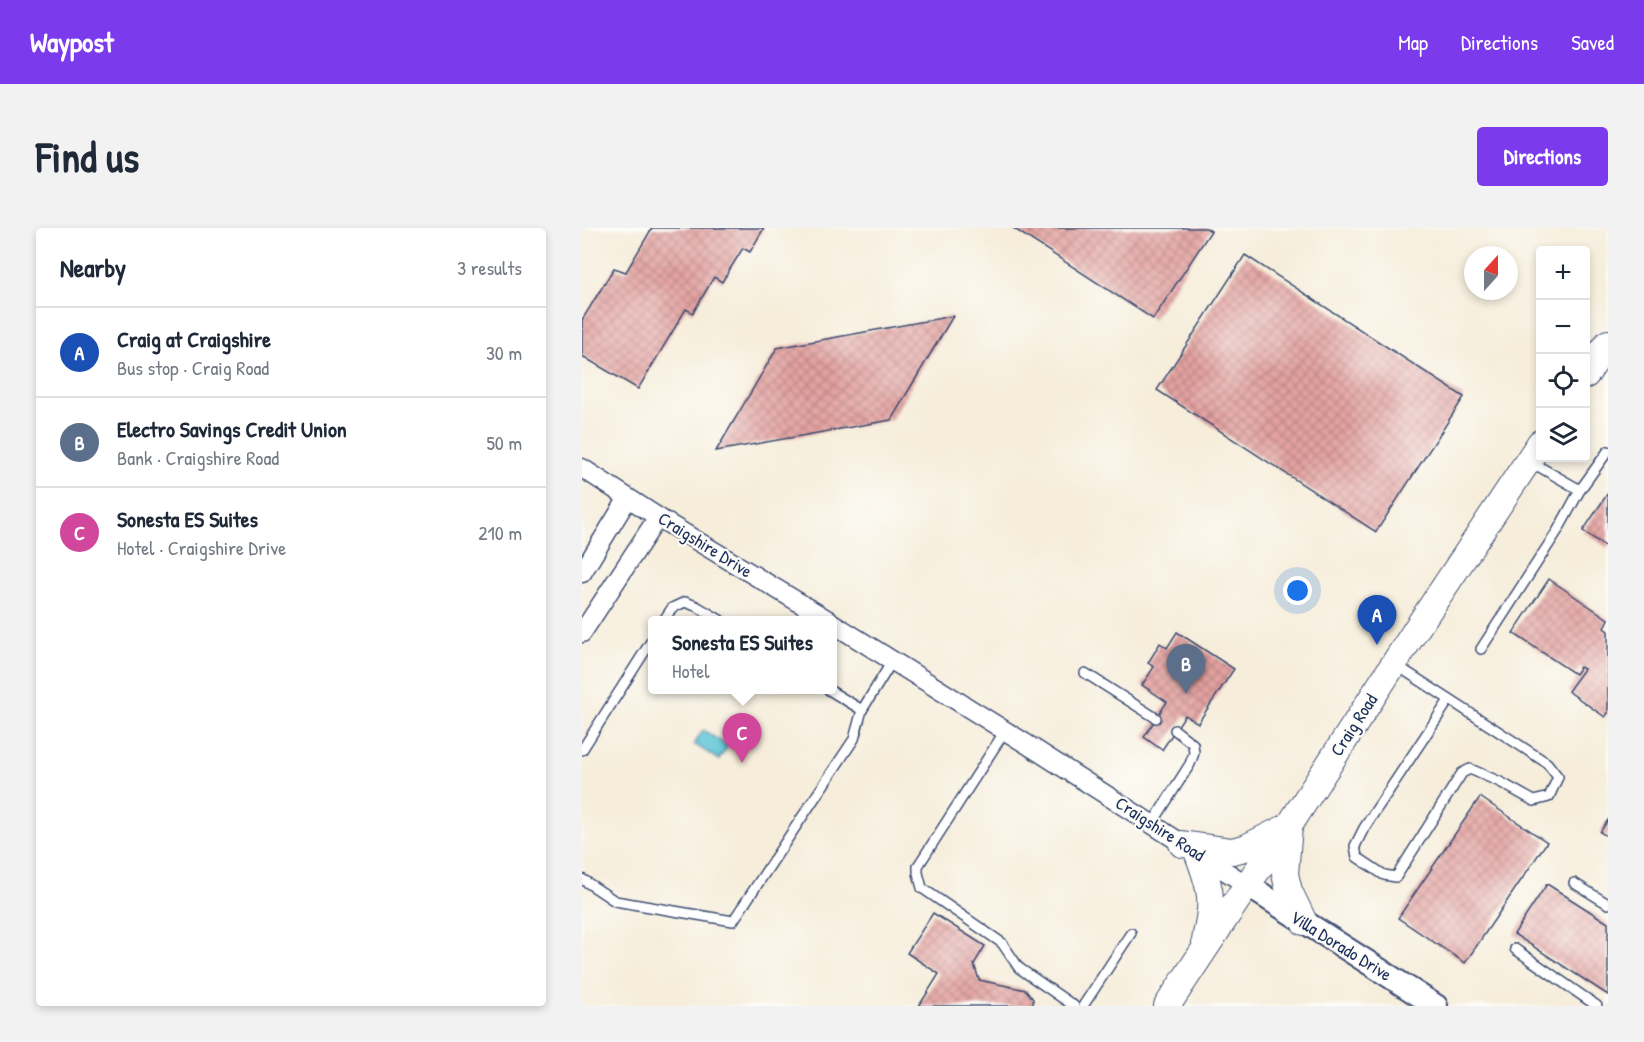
<!DOCTYPE html>
<meta charset="utf-8">
<style>
:root{--surface:#fff;--page:#f2f2f3;--text:#1f2937;--muted:#747a83;--line:#e0e1e3;--accent:#7c3aed}
body{margin:0;font-family:"Patrick Hand",sans-serif;background:var(--page);color:var(--text)}
.controls{position:absolute;right:18px;top:18px;display:grid;overflow:hidden;border-radius:6px;box-shadow:0 3px 9px #0003}
.controls button{width:54px;height:54px;display:grid;place-items:center;padding:0;border:0;border-bottom:2px solid var(--line);background:var(--surface);color:var(--text);font:30px sans-serif}
.compass{position:absolute;left:882px;top:18px;width:54px;height:54px;border-radius:50%;background:var(--surface);box-shadow:0 3px 9px #0003;rotate:21deg}
.you{position:absolute;left:716px;top:363px;width:21px;height:21px;margin:-15px;border:4px solid #fff;border-radius:50%;background:#1a73e8;box-shadow:0 0 0 9px #1a73e833}
.badge{display:grid;place-items:center;width:39px;height:39px;border-radius:50%;background:var(--accent);color:#fff;font-size:20px;font-weight:700}
.pin{position:absolute;translate:-50% -50px;filter:drop-shadow(0 2px 3px #0008)}
.pin::after{content:'';position:absolute;top:32px;width:21px;height:18px;background:inherit;clip-path:polygon(0 0,100% 0,50% 100%)}
.popup{position:absolute;left:66px;top:388px;width:189px;height:78px;box-sizing:border-box;display:grid;place-content:center;border-radius:6px;background:var(--surface);filter:drop-shadow(0 2px 4px #0005);font-size:20px;white-space:nowrap;color:var(--muted)}
.popup b{font-size:22px;color:var(--text)}
.popup::after{content:'';position:absolute;left:50%;top:100%;margin-left:-12px;border:12px solid transparent;border-top-color:var(--surface)}
.list{margin:0;padding:0;list-style:none}
h2{display:flex;justify-content:space-between;align-items:center;height:78px;margin:0;padding:0 24px;font-size:26px}
h2 small{font-size:20px;font-weight:400;color:var(--muted)}
.list li{display:grid;grid-template-columns:39px 1fr auto;gap:18px;align-items:center;box-sizing:border-box;height:90px;padding:0 24px;border-top:2px solid var(--line)}
.list b{display:block;font-size:22px;white-space:nowrap}
.list p{margin:0;font-size:20px;white-space:nowrap;color:var(--muted)}
.list em{font-size:20px;font-style:normal;color:var(--muted)}
.icon{flex:none;width:33px;height:33px;fill:none;stroke:currentColor;stroke-width:2;stroke-linecap:round;stroke-linejoin:round}
.map{position:relative;flex:none;width:1026px;height:778px;overflow:hidden;border-radius:6px}
header{display:flex;align-items:center;gap:36px;box-sizing:border-box;height:84px;padding:0 30px;background:var(--accent);color:#fff}
header strong{font-size:28px}
nav{display:flex;gap:33px;margin-inline-start:auto;font-size:21px}
.intro{display:flex;align-items:center;justify-content:space-between;box-sizing:border-box;height:144px;padding:0 36px}
h1{margin:0;font-size:42px}
.button{padding:15px 27px;border-radius:6px;background:var(--accent);color:#fff;font-size:21px;font-weight:700}
main{display:flex;gap:36px;padding:0 36px}
aside{flex:1;background:var(--surface);border-radius:6px;box-shadow:0 3px 9px #0003}
.map>svg:first-child{display:block}
</style>
<header>
<strong>Waypost</strong>
<nav><a>Map</a><a>Directions</a><a>Saved</a></nav>
</header>
<div class="intro"><h1>Find us</h1><a class="button">Directions</a></div>
<main>
<aside>
<h2>Nearby<small>3 results</small></h2>
<ul class="list">
<li><span class="badge" style="background:#1a4fb4">A</span><div><b>Craig at Craigshire</b><p>Bus stop · Craig Road</p></div><em>30 m</em></li>
<li><span class="badge" style="background:#5c6f8a">B</span><div><b>Electro Savings Credit Union</b><p>Bank · Craigshire Road</p></div><em>50 m</em></li>
<li><span class="badge" style="background:#d1479c">C</span><div><b>Sonesta ES Suites</b><p>Hotel · Craigshire Drive</p></div><em>210 m</em></li>
</ul>
</aside>
<div class="map">
<svg width="1026" height="778" viewBox="0 0 1026 778">
<defs>
<pattern id="building-cross-hatch" width="8" height="8" patternUnits="userSpaceOnUse" patternTransform="scale(1.5)"><rect width="8" height="8" fill="#e4a2a0"/><path d="M0 0l8 8M0 8l8-8" fill="none" stroke="#b88486"/></pattern>
</defs>
<rect width="100%" height="100%" fill="#fdfcf7"/>
<filter id="ink" filterUnits="userSpaceOnUse"><feTurbulence type="fractalNoise" baseFrequency=".0167" numOctaves="2"/><feDisplacementMap in="SourceGraphic" scale="12" xChannelSelector="R" yChannelSelector="G"/><feConvolveMatrix kernelMatrix="1 2 1 2 8 2 1 2 1" color-interpolation-filters="sRGB"/></filter>
<filter id="wash" filterUnits="userSpaceOnUse"><feTurbulence type="fractalNoise" baseFrequency=".008" numOctaves="4" result="noise"/><feDisplacementMap in="SourceGraphic" scale="24" xChannelSelector="R" yChannelSelector="G"/><feGaussianBlur stdDeviation="1.35" result="paint"/><feColorMatrix in="noise" values="0 0 0 0 0 0 0 0 0 0 0 0 0 0 0 0 0 1.4 0 .05"/><feComposite in="paint" operator="in"/></filter>
<g filter="url(#wash)">
<rect width="100%" height="100%" fill="#f6edda"/>
<polygon fill="#5ac4d6" stroke="#3a7a9a" stroke-width="1.5" points="121,502 146,518 137,532 112,516"/>
<g id="blocks">
<g fill="url(#building-cross-hatch)">
<polygon points="70,0 182,0 168,24 161,20 140,54 132,49 111,85 104,81 56,161 0,128 0,92 32,40 44,44"/>
<polygon points="431,0 624,0 629,3 571,91"/>
<polygon points="663,27 882,169 794,304 575,162"/>
<polygon points="371,88 309,192 134,223 195,120"/>
<polygon points="1026,265 1026,320 1001,303"/>
<polygon points="967,351 1026,391 1022,400 1026,403 1026,485 1023,489 986,463 1002,441 998,439 993,446 931,405"/>
<polygon points="595,404 652,441 616,495 603,487 580,522 562,509 585,474 560,457 572,439 566,435 578,415 585,420"/>
<polygon points="898,569 965,614 883,735 816,690"/>
<polygon points="1026,592 1026,609 1018,604"/>
<polygon points="965,656 1026,695 1026,767 932,706"/>
<polygon points="351,685 403,718 392,736 397,752 444,762 451,771 451,778 337,778 357,746 325,725"/>
</g>
</g>
</g>
<g filter="url(#ink)">
<use href="#blocks" fill-opacity="0" stroke="#3c4c71" stroke-width="1.5"/>
<g fill="none" stroke-linecap="round" stroke-linejoin="round">
<defs>
<g id="service">
<polyline points="949,234 998,262 1026,223"/>
<polyline points="82,392 90,380 103,374 114,378 138,392"/>
<polyline points="899,421 976,302 998,262"/>
<polyline points="814,437 965,535 976,549 967,569 952,573 918,554 888,541 880,545 814,649 802,647 775,629 773,618 782,600 867,472"/>
<polyline points="503,445 574,490"/>
<polyline points="247,462 280,482"/>
<polyline points="423,503 336,638 336,645 340,660 420,715 437,740 492,778"/>
<polyline points="0,522 70,412"/>
<polyline points="570,596 608,536 612,525 611,516 593,502"/>
<polyline points="0,651 33,673 151,693 272,511 280,482 311,432"/>
<polyline points="992,655 1026,676"/>
<polyline points="933,721 1015,778"/>
<polyline points="501,778 549,705"/>
</g>
<g id="minor">
<polyline points="0,240 82,293 246,392"/>
<polyline points="0,345 46,270"/>
<polyline points="250,395 454,522 665,657"/>
<polyline points="0,405 76,289"/>
</g>
<polyline id="tertiary" points="665,657 854,778"/>
<g id="secondary">
<polyline points="1004,147 1026,115"/>
<polyline points="707,598 703,646 707,663 722,694"/>
<polyline points="600,616 650,623 663,620 701,601"/>
<path d="M616 626C621 640 627 654 628 669 630 684 625 699 623 713"/>
<polyline points="585,778 665,657 707,598 837,397 958,215"/>
</g>
</defs>
<use href="#service" stroke="#3c4c71" stroke-width="12"/>
<use href="#minor" stroke="#3c4c71" stroke-width="21"/>
<use href="#tertiary" stroke="#3c4c71" stroke-width="26"/>
<use href="#secondary" stroke="#3c4c71" stroke-width="28"/>
<use href="#service" stroke="#fff" stroke-width="9"/>
<use href="#minor" stroke="#fff" stroke-width="18"/>
<use href="#tertiary" stroke="#fff" stroke-width="22"/>
<use href="#secondary" stroke="#fff" stroke-width="26"/>
</g>
</g>
<g text-anchor="middle" stroke-width="4.5" stroke-linejoin="round" paint-order="stroke">
<g font-size="18" fill="#1b2f5e" stroke="#fdfcf7">
<text transform="translate(123 317) rotate(32)" y="6">Craigshire Drive</text>
<text transform="translate(772 497) rotate(-57)" y="6">Craig Road</text>
<text transform="translate(578 601) rotate(33)" y="6">Craigshire Road</text>
<text transform="translate(759 718) rotate(32)" y="6">Villa Dorado Drive</text>
</g>
</g>
</svg>
<div class="controls">
<button>+</button>
<button>−</button>
<button><svg class="icon" aria-label="locate" viewBox="0 0 24 24"><circle cx="12" cy="12" r="6"/><path d="M12 2v4M12 18v4M2 12h4M18 12h4"/></svg></button>
<button><svg class="icon" aria-label="layers" viewBox="0 0 24 24"><path d="M12 4l9 5-9 5-9-5zM3 14l9 5 9-5"/></svg></button>
</div>
<svg class="compass" viewBox="-18 -18 36 36"><path d="M0-13l5 13h-10z" fill="#e53935"/><path d="M0 13l5-13h-10z" fill="#747a83"/></svg>
<div class="you"></div>
<div class="pin badge" style="left:795px;top:417px;background:#1a4fb4">A</div>
<div class="pin badge" style="left:604px;top:466px;background:#5c6f8a">B</div>
<div class="pin badge" style="left:160px;top:535px;background:#d1479c">C</div>
<div class="popup"><b>Sonesta ES Suites</b>Hotel</div>
</div>
</main>
